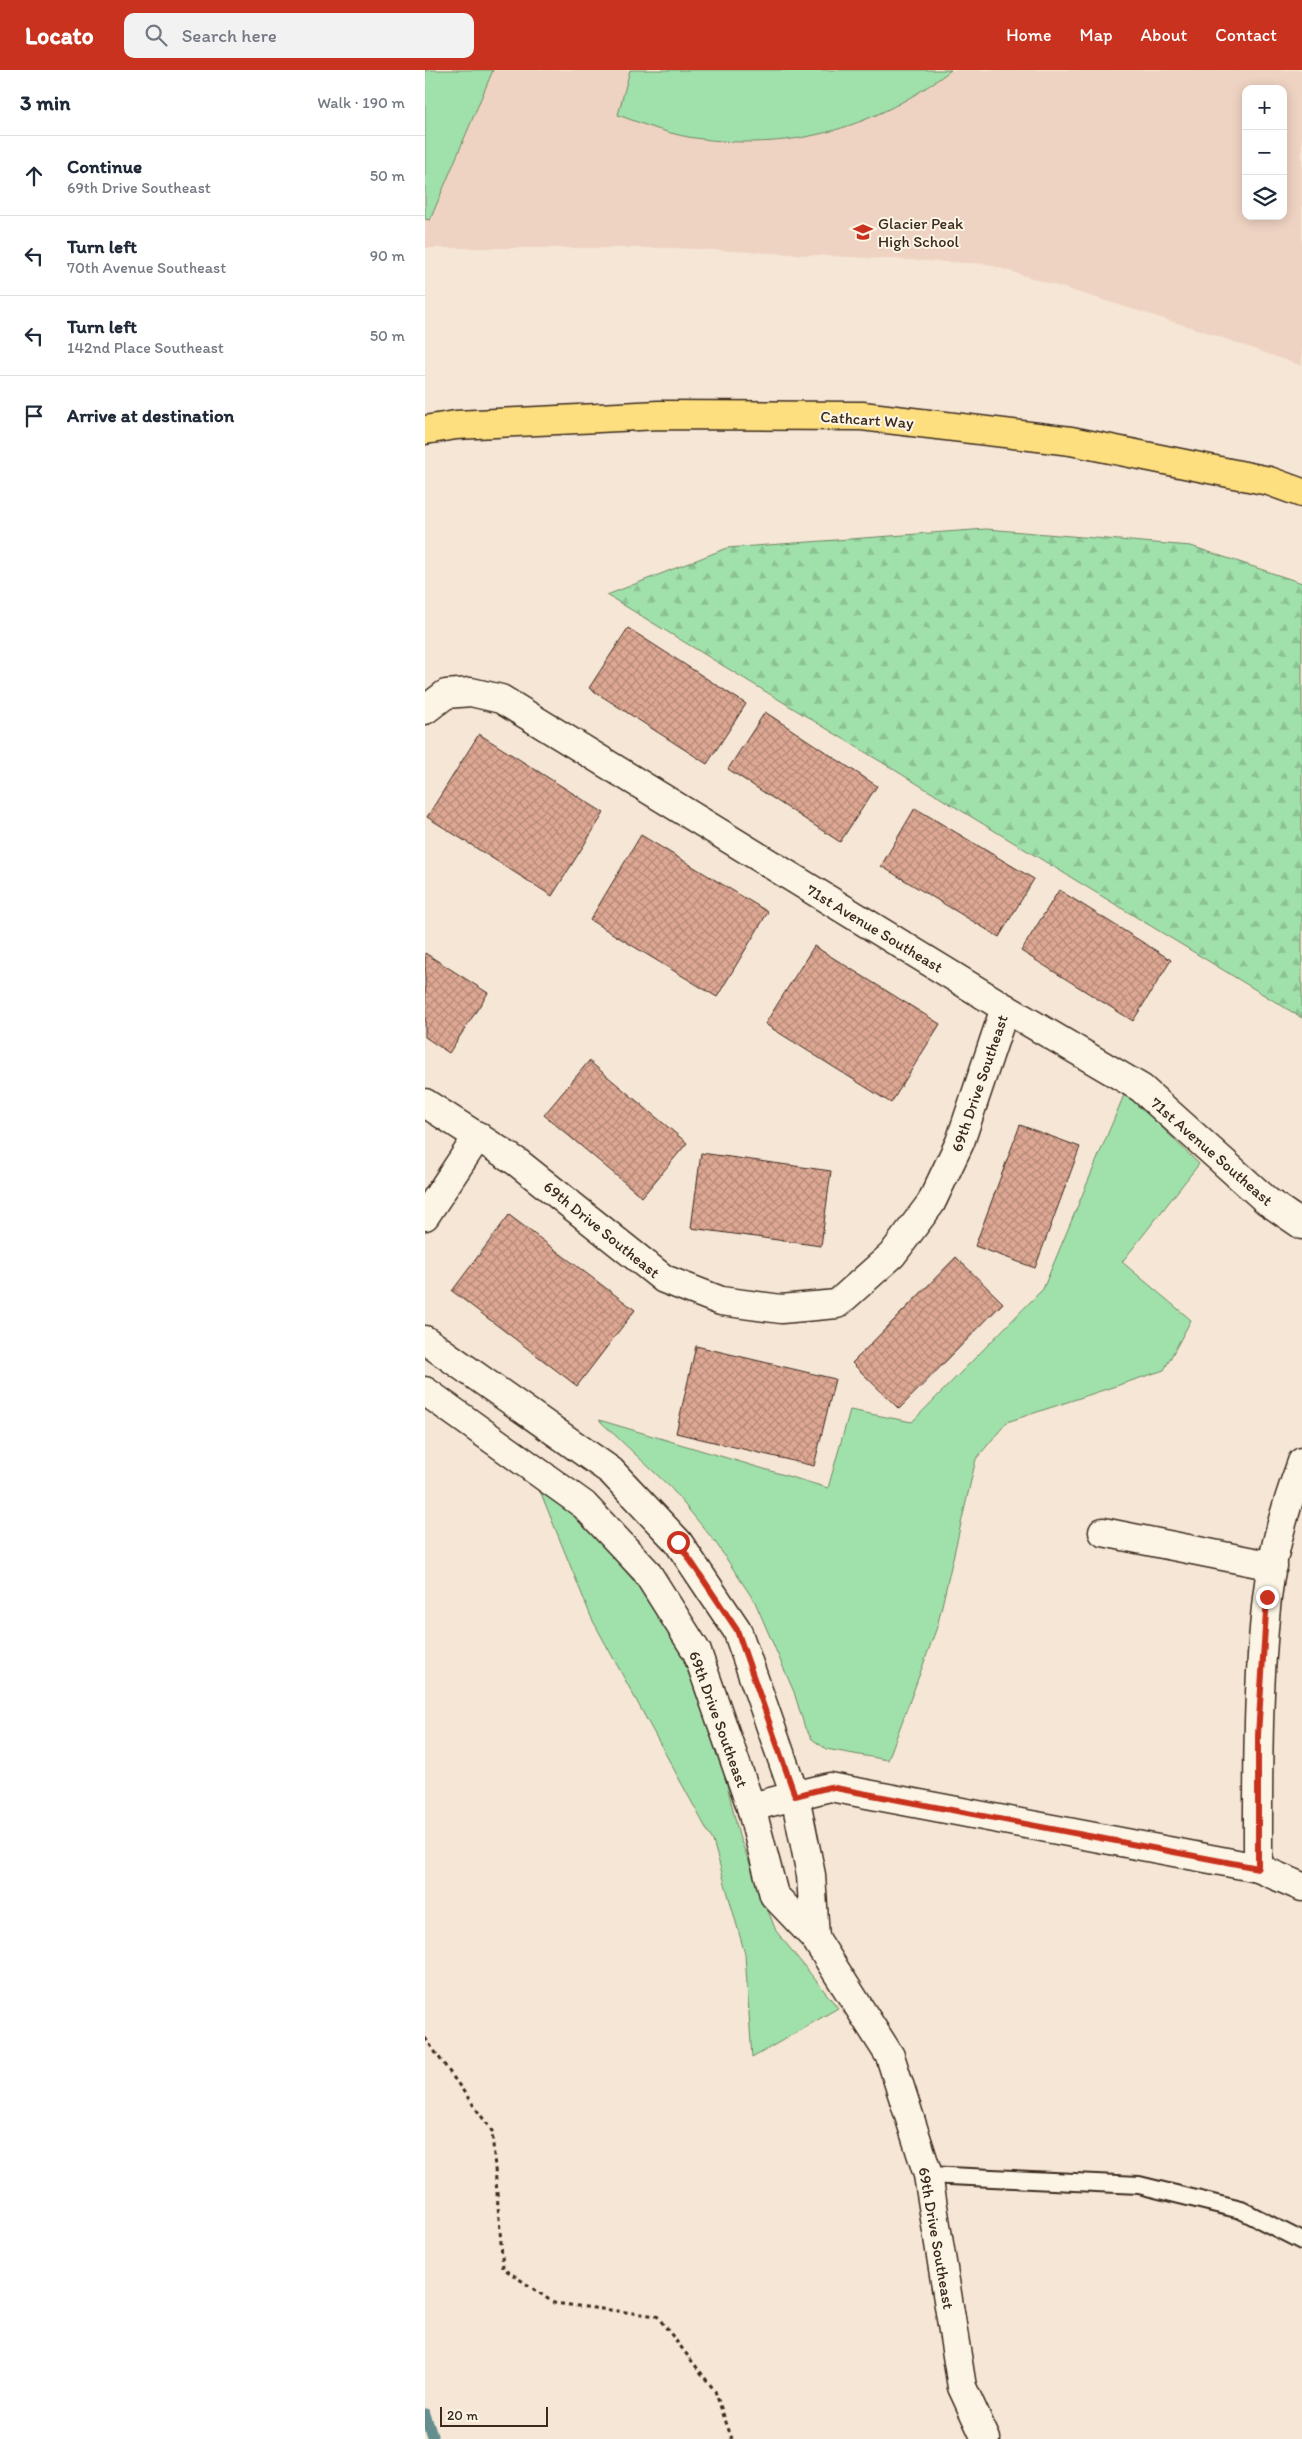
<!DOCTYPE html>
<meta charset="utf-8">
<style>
:root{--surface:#fff;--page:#f2f2f3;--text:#1f2937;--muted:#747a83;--line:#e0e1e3;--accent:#c8321e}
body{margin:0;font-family:Itim,sans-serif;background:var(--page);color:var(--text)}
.controls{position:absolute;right:15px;top:15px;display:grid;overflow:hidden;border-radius:10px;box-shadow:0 2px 12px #0003}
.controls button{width:45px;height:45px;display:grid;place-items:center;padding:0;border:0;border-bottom:1px solid var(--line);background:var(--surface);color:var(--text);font:25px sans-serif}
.scale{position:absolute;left:15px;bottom:12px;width:108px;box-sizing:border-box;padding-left:5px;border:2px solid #3b2a1e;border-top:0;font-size:14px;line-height:18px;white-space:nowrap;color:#3b2a1e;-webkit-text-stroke:4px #fcf5e5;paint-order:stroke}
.stop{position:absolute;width:15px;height:15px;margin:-11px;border:4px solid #c8321e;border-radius:50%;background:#fff}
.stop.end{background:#c8321e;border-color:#fff;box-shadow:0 1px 5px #0008}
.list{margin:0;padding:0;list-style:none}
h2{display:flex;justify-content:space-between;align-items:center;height:65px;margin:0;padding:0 20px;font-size:21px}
h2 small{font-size:16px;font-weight:400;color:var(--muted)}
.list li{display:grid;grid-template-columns:32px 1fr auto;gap:15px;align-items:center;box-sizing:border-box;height:80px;padding:0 20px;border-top:1px solid var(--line)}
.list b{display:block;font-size:19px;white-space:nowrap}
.list p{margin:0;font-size:16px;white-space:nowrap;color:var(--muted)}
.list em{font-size:16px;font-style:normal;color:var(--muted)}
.icon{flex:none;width:28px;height:28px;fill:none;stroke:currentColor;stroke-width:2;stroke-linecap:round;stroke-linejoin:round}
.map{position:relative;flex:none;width:877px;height:2369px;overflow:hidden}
header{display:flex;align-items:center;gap:30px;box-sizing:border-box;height:70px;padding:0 25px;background:var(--accent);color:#fff}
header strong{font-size:24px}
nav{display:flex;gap:28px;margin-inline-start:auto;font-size:18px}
.search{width:350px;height:45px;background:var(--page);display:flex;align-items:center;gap:12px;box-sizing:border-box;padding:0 18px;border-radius:10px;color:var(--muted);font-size:19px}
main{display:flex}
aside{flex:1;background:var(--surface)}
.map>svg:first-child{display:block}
</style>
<header>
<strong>Locato</strong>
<div class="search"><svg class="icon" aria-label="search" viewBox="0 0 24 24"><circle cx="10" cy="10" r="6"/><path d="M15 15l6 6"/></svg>Search here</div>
<nav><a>Home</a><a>Map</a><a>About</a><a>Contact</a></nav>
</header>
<main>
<aside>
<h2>3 min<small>Walk · 190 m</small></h2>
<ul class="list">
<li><svg class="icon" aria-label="ahead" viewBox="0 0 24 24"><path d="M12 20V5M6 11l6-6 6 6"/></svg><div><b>Continue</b><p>69th Drive Southeast</p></div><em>50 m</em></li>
<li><svg class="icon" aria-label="left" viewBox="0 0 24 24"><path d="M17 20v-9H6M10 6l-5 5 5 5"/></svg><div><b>Turn left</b><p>70th Avenue Southeast</p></div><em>90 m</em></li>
<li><svg class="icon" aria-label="left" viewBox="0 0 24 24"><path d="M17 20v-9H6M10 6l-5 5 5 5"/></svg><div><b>Turn left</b><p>142nd Place Southeast</p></div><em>50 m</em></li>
<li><svg class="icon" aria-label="arrive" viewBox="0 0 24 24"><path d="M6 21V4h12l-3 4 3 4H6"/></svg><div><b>Arrive at destination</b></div></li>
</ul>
</aside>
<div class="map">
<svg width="877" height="2369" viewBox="0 0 877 2369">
<defs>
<pattern id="forest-firs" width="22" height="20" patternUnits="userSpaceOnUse" patternTransform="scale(1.25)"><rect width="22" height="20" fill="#a0e1ab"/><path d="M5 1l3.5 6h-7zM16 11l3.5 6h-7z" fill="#8bc193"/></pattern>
<pattern id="building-cross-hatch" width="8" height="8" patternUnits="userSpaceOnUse" patternTransform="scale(1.25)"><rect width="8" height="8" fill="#dea894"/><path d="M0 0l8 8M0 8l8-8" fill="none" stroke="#b58978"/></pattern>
</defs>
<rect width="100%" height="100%" fill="#f6e6d5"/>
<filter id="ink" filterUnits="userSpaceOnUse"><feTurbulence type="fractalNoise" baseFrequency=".02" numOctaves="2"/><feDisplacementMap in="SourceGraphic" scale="10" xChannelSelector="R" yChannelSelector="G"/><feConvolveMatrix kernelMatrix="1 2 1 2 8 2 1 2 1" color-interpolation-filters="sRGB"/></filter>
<g filter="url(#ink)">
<path fill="#efd3c2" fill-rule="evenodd" d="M0 0H877V296L778 261 562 194 248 178H0ZM821 19H858V146H821Z"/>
<g fill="#a0e1ab" stroke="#6e8664">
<polygon points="0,0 68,0 5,150 0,149"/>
<path d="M205 0H526C451 57 371 81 277 69 248 66 220 55 193 45Z"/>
<polygon points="699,1025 714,1035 774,1094 697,1192 766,1250 739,1300 582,1352 551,1389 512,1557 463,1690 401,1679 387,1669 380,1658 369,1622 330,1532 291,1473 246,1418 174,1350 403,1418 425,1340 487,1352 618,1219"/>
<polygon points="113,1416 160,1454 220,1524 255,1582 293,1676 314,1766 351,1861 413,1938 327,1988 320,1884 288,1771 167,1549"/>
</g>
<polygon fill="url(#forest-firs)" stroke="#6e8664" points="561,459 766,476 877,513 877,948 182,525 302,478"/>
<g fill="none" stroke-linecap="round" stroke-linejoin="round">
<polyline stroke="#638d8e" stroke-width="11" points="0,2344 8,2369"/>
</g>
<g fill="url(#building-cross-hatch)" stroke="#3b2a1e">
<polygon points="203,558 321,634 282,694 164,618"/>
<polygon points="340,642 452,716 415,772 303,699"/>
<polygon points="54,664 179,743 127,826 2,747"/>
<polygon points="490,738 609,809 574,867 456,796"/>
<polygon points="216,765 343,842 292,927 165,850"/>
<polygon points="634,820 746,890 708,951 596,881"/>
<polygon points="389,876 515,954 466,1033 340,954"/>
<polygon points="0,883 63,923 24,983 0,967"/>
<polygon points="164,991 262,1073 217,1127 119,1045"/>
<polygon points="595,1055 655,1077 610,1198 550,1176"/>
<polygon points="276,1083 406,1101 396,1176 266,1158"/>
<polygon points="84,1145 210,1240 152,1316 27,1221"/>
<polygon points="531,1187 578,1233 474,1339 427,1293"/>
<polygon points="271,1276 410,1309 389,1396 251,1363"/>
</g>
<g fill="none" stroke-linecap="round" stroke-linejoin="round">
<defs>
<polyline id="service" points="503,2105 714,2115 816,2140 877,2171"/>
<g id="minor">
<polyline points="0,640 21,624 46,622 76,629 580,938 716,1018 842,1131 877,1155"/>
<polyline points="0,1033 92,1092 239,1209 296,1231 356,1239 412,1234 467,1185 506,1133 535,1072 580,938"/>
<polyline points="0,1146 53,1066"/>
<polyline points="0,1270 186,1401 253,1472 312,1560 370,1726 386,1805 390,1868"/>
<polyline points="0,1321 159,1435 221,1501 272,1582 326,1737 349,1825 390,1868 465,1986 503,2105 537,2317 561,2369"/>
<polyline points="678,1462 848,1496"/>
<polyline points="326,1737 405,1717 833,1798 877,1817"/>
<path d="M833 1798C833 1708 832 1618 842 1528 847 1482 861 1435 877 1392"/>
</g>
<polyline id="primary" points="0,360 31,355 234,345 437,346 646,371 844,411 877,423"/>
</defs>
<use href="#service" stroke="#3b2a1e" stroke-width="20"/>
<use href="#minor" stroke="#3b2a1e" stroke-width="31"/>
<use href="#primary" stroke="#3b2a1e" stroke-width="31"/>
<polyline stroke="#3b2a1e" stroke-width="3" stroke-dasharray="4 4" stroke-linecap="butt" points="0,1968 67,2061 78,2198 129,2233 232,2246 290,2321 307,2369"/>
<use href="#service" stroke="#fcf5e5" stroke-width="16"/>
<use href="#minor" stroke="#fcf5e5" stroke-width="28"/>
<use href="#primary" stroke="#fddf80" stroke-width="28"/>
</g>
</g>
<g fill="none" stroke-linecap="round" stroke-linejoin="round" filter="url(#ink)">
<polyline stroke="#c8321e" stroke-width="6" points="253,1472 312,1560 370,1726 405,1717 833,1798 833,1665 842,1527"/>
</g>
<defs>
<symbol id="school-bare" viewBox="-9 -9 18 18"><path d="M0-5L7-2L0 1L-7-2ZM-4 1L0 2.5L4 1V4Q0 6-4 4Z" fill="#c8321e" stroke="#fcf5e5" stroke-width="2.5" paint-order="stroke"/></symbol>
</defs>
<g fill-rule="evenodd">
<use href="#school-bare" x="424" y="148" width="28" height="28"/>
</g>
<g text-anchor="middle" stroke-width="4" stroke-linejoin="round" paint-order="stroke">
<g font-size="16" fill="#3b2a1e" stroke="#fcf5e5" text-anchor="start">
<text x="453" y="159">Glacier Peak<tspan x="453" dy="18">High School</tspan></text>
</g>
<g font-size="16" fill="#3b2a1e" stroke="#fcf5e5">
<text transform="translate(442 349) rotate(4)" y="6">Cathcart Way</text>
<text transform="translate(450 858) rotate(31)" y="6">71st Avenue Southeast</text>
<text transform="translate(554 1013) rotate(-71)" y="6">69th Drive Southeast</text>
<text transform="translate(787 1081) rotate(41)" y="6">71st Avenue Southeast</text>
<text transform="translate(177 1159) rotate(39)" y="6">69th Drive Southeast</text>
<text transform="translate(294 1649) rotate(70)" y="6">69th Drive Southeast</text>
<text transform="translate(512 2168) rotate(80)" y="6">69th Drive Southeast</text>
</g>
</g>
</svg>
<div class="controls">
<button>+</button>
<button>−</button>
<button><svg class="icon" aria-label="layers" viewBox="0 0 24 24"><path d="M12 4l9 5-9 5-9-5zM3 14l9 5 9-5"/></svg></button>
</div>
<div class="scale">20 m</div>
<div class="stop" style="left:253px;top:1472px"></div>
<div class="stop end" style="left:842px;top:1527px"></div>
</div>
</main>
